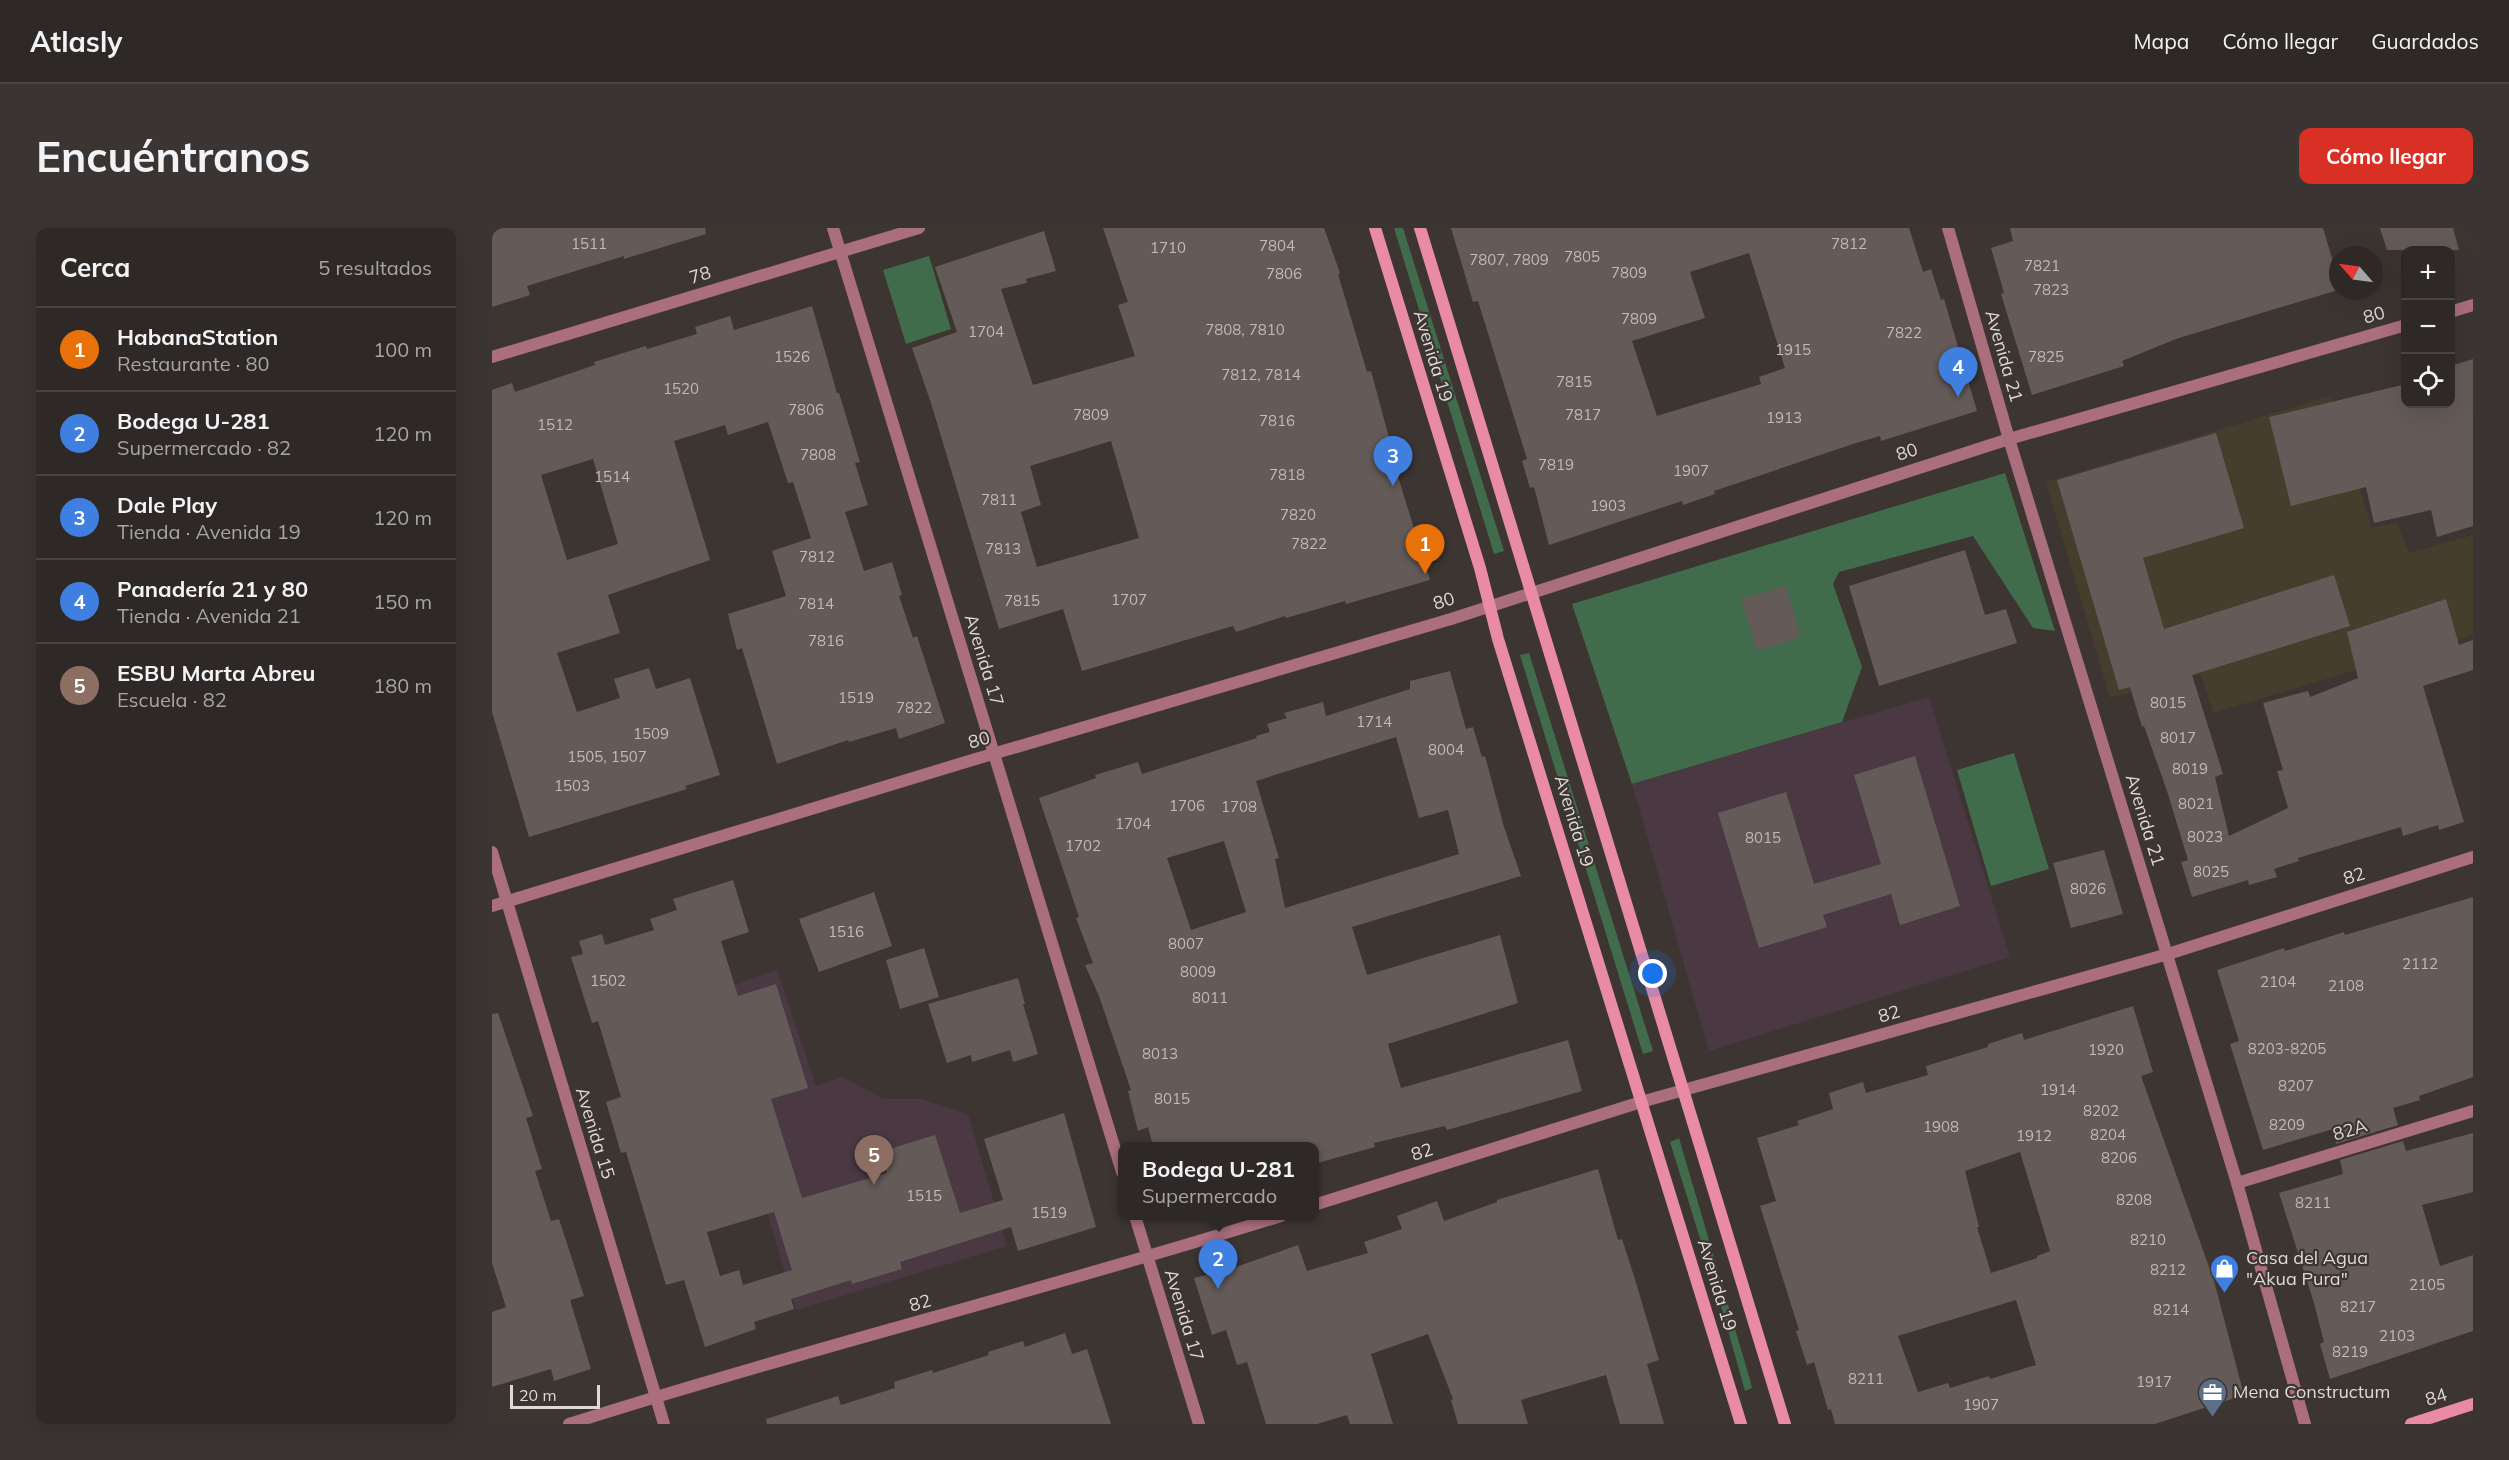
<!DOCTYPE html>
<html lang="es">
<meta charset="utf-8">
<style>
:root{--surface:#2e2826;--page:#3a3432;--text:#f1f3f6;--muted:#a7a6a7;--line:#494443;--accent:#d93025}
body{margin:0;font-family:Mulish,sans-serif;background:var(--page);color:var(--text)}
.controls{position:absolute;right:18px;top:18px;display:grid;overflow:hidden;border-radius:12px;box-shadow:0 6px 24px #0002}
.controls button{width:54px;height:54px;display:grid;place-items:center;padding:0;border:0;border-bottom:2px solid var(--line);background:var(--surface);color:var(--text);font:30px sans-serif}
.compass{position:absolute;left:1837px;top:18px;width:54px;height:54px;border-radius:50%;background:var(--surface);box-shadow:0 6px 24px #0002;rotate:298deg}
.scale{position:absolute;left:18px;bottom:15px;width:90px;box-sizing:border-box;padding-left:6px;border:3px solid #dfdad8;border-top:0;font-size:16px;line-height:21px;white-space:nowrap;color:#dfdad8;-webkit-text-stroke:4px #3d3532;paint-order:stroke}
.you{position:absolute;left:1161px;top:746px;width:21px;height:21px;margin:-15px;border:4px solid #fff;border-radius:50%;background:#1a73e8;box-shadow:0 0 0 9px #1a73e833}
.badge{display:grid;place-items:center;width:39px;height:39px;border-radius:50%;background:var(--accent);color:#fff;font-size:20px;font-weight:700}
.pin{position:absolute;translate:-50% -50px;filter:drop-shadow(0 2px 3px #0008)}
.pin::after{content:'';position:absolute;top:32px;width:21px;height:18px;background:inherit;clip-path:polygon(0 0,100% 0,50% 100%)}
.popup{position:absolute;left:626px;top:914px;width:201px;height:78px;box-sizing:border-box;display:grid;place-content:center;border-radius:12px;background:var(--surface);filter:drop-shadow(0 2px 4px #0005);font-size:20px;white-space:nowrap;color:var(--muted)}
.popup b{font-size:22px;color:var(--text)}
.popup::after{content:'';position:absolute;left:50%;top:100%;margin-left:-12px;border:12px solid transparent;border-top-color:var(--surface)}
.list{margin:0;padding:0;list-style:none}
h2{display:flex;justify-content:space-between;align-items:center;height:78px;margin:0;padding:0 24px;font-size:26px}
h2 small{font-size:20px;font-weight:400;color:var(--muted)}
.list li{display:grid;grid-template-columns:39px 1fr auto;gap:18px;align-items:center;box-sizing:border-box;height:84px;padding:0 24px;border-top:2px solid var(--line)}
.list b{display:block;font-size:22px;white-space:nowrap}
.list p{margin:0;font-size:20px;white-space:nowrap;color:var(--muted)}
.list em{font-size:20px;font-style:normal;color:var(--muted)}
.icon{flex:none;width:33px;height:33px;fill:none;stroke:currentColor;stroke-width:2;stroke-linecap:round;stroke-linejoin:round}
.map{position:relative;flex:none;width:1981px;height:1196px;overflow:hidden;border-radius:12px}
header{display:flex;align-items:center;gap:36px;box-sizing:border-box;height:84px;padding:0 30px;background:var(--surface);border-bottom:2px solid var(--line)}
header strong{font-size:28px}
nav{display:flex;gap:33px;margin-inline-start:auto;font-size:21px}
.intro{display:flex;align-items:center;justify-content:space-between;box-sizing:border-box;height:144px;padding:0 36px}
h1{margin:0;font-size:42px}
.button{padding:15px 27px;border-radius:12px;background:var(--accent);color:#fff;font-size:21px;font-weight:700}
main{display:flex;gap:36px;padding:0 36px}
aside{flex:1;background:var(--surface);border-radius:12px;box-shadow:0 6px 24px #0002}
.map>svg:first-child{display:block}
</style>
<header>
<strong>Atlasly</strong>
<nav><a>Mapa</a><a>Cómo llegar</a><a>Guardados</a></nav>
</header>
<div class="intro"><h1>Encuéntranos</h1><a class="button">Cómo llegar</a></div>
<main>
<aside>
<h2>Cerca<small>5 resultados</small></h2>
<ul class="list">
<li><span class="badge" style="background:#e8710a">1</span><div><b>HabanaStation</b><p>Restaurante · 80</p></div><em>100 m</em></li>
<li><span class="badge" style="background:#3f7fe0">2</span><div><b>Bodega U-281</b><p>Supermercado · 82</p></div><em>120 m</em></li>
<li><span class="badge" style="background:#3f7fe0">3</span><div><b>Dale Play</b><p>Tienda · Avenida 19</p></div><em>120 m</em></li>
<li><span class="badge" style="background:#3f7fe0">4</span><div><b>Panadería 21 y 80</b><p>Tienda · Avenida 21</p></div><em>150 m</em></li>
<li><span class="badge" style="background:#8d6e63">5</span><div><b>ESBU Marta Abreu</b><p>Escuela · 82</p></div><em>180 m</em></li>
</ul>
</aside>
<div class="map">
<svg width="1981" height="1196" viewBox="0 0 1981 1196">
<rect width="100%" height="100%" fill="#3d3532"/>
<polygon fill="#453e2c" points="1839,168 1880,300 1905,295 1917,325 1981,307 1981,407 1721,485 1709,446 1618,470 1554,254"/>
<g fill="#4a3943">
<polygon points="1437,469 1518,729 1217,823 1140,556"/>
<polygon points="285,742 324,858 350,849 392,871 429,871 476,886 515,1018 304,1082 249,896 223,763"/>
</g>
<g fill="#406c4b">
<polygon points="902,0 911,0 1012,323 1002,326"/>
<polygon points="437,28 459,101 414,116 391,42"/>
<polygon points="1513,245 1563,403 1541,400 1481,308 1347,344 1341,356 1370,439 1350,494 1140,556 1080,376"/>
<polygon points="1037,425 1161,823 1151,826 1028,427"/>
<polygon points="1522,525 1557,641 1499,658 1465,542"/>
<polygon points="1187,910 1258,1152 1260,1160 1253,1163 1230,1081 1178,914"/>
</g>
<g fill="#645b58" fill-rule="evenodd">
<polygon points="0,0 213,0 214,6 132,31 132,28 35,58 38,67 0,79"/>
<path d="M611 0H832L848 45 846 46 875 144 879 143 905 239H903L938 352 854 376 853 373 794 390 793 388 744 404 741 398 590 443 571 381 507 401 439 175 420 120 465 104 443 39 552 3 564 43 534 51 535 55 509 61 541 157 643 128 626 77 636 74ZM619 213 647 310 545 339 529 284 549 277 538 238Z"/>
<path d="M959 0H1417L1431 44 1439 41 1449 72 1452 71 1485 183 1389 213 1388 208 1364 215 1222 263 1223 266 1191 277 1190 273 1057 317 1042 259 1038 260 1030 233 1035 231 986 73 981 74ZM1257 25 1293 140 1267 149 1269 156 1165 188 1140 113 1213 90 1198 44Z"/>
<polygon points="1518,0 1831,0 1846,50 1846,62 1684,111 1630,133 1632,138 1540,167 1509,66 1512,65 1499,20 1521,13"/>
<polygon points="1888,0 1961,0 1967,22 1895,22"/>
<path d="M320 78 345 165H347L368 234 363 235 376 277 353 284 372 343 400 334 410 367 407 368 421 410 425 408 453 495 407 511 404 500 357 514 356 512 285 536 250 420 245 422 236 386 294 368 280 323 319 310 301 254 296 255 276 194 236 207 233 197 182 213 218 332 116 367 128 405 65 425 85 484 128 470 122 451 157 440 164 461 198 450 228 547 193 558 195 561 37 609 0 484V162L20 155 23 164 103 137 102 134 154 118 155 121 205 106 203 99 238 88 242 102ZM101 231 126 316 75 332 49 247Z"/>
<polygon points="1981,131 1981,298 1945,309 1939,282 1882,295 1874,259 1799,278 1777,189 1914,156 1914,176 1959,176 1959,138"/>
<polygon points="1724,205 1752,300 1651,330 1672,401 1842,347 1858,398 1700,447 1731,546 1723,549 1737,608 1796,580 1785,543 1791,542 1771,475 1816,463 1818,469 1866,450 1855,404 1954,371 1967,417 1981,412 1981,442 1931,458 1972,594 1947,602 1946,597 1911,608 1909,599 1806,630 1807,633 1782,641 1785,649 1757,657 1756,652 1700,669 1689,634 1696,632 1675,563 1652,498 1650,499 1638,459 1627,462 1565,252"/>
<polygon points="1473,322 1493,387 1514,381 1525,415 1387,458 1357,358"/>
<polygon points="1294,358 1309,409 1265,423 1249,371"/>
<path d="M958 443 974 501 981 499 990 529 993 528 1012 599 1029 648 860 699 875 747 1008 707 1026 775 896 816 909 860 1076 812 1090 863 955 902 953 898 882 915 883 919 822 936V918H661L656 899 646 903 636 863 639 862 607 768 593 737 601 735 584 690 587 689 547 570 604 550 603 547 646 534 650 546 765 510 764 508 778 504 775 496 795 490 792 485 831 474 834 488 918 461V453ZM904 509 927 590 956 582 967 626 793 680 783 631 787 630 764 553ZM732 613 754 684 699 702 675 630Z"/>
<polygon points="1423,528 1468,678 1408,697 1399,666 1331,687 1335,699 1267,720 1226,585 1294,564 1322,656 1389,636 1362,547"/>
<polygon points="1612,622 1631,686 1579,700 1561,635"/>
<path d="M241 652 257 704 229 713 246 768 284 756 316 860 279 871 310 970 395 945 388 924 443 907 468 985 511 972 492 911 572 885 604 999 526 1023 519 999 408 1034 410 1041 360 1056 359 1052 299 1071 302 1081 262 1094 264 1101 213 1119 192 1052 174 1057 134 924 129 925 114 874 129 869 106 793 100 795 79 729 91 726 87 713 110 706 113 717 162 702 158 691 185 682 181 671ZM282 984 300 1042 251 1057 247 1042 228 1048 215 1004Z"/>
<polygon points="382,664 400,718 327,744 307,691"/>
<polygon points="1981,669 1981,849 1927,868 1928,872 1901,880 1906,897 1844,916 1841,901 1771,922 1738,816 1747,813 1725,742 1792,720 1793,723 1852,704 1853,707"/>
<polygon points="432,720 447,769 408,781 394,732"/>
<polygon points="526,750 533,776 531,776 546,826 521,834 518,822 480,834 479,827 455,835 436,776"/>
<path d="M1641 778 1661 844 1649 848 1722 1053 1752 1167 1663 1196H1343L1339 1181 1336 1182 1322 1134 1315 1137 1304 1103 1307 1102 1268 978 1284 973 1265 910 1307 897 1305 893 1341 881 1337 865 1371 854 1374 865 1436 847 1434 838 1496 819V816L1530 805 1532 812ZM1528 924 1558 1023 1545 1028V1030L1499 1045 1485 999H1487L1473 943ZM1524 1072 1544 1137 1498 1151 1497 1148 1458 1160 1456 1155 1426 1164 1406 1108Z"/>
<polygon points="6,785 41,888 34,890 50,941 43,943 59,993 67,991 92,1068 78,1072 99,1141 62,1153 59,1141 0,1159 0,1084 14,1079 0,1035 0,786"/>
<polygon points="1981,905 1981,964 1930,977 1948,1038 1981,1027 1981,1103 1838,1151 1828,1116 1832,1114 1822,1075 1787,965 1851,946 1848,932 1911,913 1914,923"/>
<polygon points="1106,941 1126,1012 1130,1011 1142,1048 1167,1132 1155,1136 1172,1196 1128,1196 1114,1147 1029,1172 1036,1196 966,1196 959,1172 961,1171 936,1106 879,1126 901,1196 858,1196 855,1187 825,1196 774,1196 755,1134 745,1137 734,1102 720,1107 702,1050 741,1040 806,1017 815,1043 876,1025 872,1014 910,1001 905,988 945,973 952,993 1005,974 1005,972"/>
<polygon points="573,1105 580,1126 595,1121 619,1196 275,1196 274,1191 346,1168 349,1177 403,1160 402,1154 440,1142 441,1145 497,1127 496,1124 531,1113 533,1119"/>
</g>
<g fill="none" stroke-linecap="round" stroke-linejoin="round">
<g stroke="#aa6e7d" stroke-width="12">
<polyline points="341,0 630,944"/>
<polyline points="1456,0 1517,211 1745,955 1813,1196"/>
<polyline points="1958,84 1981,77"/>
<polyline points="0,129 427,0"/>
<polyline points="0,624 172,1196"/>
<polyline points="0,678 477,533 959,391 1517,211 1914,97"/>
<polyline points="1745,955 1981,883"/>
<polyline points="822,977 1149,874 1676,726 1981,629"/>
<polyline points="643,988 707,1196"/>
<path d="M77 1196C313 1121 553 1062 789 988"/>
</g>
<g stroke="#ea8ba4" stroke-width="12">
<polyline points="883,0 988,340 1006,411 1249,1196"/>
<polyline points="928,0 1293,1196"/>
<polyline points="1919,1196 1981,1176"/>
</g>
</g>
<defs>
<symbol id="shop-pin" viewBox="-11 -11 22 30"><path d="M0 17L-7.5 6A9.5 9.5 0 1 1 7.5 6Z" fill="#3f7fe0" stroke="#3d3532"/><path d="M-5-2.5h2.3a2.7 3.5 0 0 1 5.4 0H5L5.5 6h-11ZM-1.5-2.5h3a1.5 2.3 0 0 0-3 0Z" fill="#fff"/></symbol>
<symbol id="office-pin" viewBox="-11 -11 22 30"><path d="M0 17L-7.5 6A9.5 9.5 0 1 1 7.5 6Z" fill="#5c6f8a" stroke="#3d3532"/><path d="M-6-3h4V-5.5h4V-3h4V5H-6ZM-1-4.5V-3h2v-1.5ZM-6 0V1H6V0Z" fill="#fff"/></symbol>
</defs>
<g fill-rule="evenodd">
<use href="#shop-pin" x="1716" y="1024" width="33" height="45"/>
<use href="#office-pin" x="1704" y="1148" width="33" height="45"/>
</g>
<g text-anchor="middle" stroke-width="4.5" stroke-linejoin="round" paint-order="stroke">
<g font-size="15" fill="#c0bab8">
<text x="97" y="21">1511</text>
<text x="1357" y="21">7812</text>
<text x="785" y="23">7804</text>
<text x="676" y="25">1710</text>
<text x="1090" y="34">7805</text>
<text x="1017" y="37">7807, 7809</text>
<text x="1550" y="43">7821</text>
<text x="1137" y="50">7809</text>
<text x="792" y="51">7806</text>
<text x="1559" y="67">7823</text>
<text x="1147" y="96">7809</text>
<text x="753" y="107">7808, 7810</text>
<text x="494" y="109">1704</text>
<text x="1412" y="110">7822</text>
<text x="1301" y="127">1915</text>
<text x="300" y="134">1526</text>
<text x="1554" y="134">7825</text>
<text x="769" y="152">7812, 7814</text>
<text x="1082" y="159">7815</text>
<text x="189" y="166">1520</text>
<text x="314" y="187">7806</text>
<text x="599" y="192">7809</text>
<text x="1091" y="192">7817</text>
<text x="1292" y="195">1913</text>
<text x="785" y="198">7816</text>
<text x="63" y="202">1512</text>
<text x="326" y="232">7808</text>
<text x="1064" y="242">7819</text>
<text x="1199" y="248">1907</text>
<text x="795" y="252">7818</text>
<text x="120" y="254">1514</text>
<text x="507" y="277">7811</text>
<text x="1116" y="283">1903</text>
<text x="806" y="292">7820</text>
<text x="817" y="321">7822</text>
<text x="511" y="326">7813</text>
<text x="325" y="334">7812</text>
<text x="637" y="377">1707</text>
<text x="530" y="378">7815</text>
<text x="324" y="381">7814</text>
<text x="334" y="418">7816</text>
<text x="364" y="475">1519</text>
<text x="1676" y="480">8015</text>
<text x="422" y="485">7822</text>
<text x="882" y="499">1714</text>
<text x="159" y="511">1509</text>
<text x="1686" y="515">8017</text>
<text x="954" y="527">8004</text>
<text x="115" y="534">1505, 1507</text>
<text x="1698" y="546">8019</text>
<text x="80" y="563">1503</text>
<text x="1704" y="581">8021</text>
<text x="695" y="583">1706</text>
<text x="747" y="584">1708</text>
<text x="641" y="601">1704</text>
<text x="1713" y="614">8023</text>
<text x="1271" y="615">8015</text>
<text x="591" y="623">1702</text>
<text x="1719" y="649">8025</text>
<text x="1596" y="666">8026</text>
<text x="354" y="709">1516</text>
<text x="694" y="721">8007</text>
<text x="1928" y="741">2112</text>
<text x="706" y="749">8009</text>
<text x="116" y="758">1502</text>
<text x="1786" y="759">2104</text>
<text x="1854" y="763">2108</text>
<text x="718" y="775">8011</text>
<text x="1795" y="826">8203-8205</text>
<text x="1614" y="827">1920</text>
<text x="668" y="831">8013</text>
<text x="1804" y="863">8207</text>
<text x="1566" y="867">1914</text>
<text x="680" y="876">8015</text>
<text x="1609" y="888">8202</text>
<text x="1795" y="902">8209</text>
<text x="1449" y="904">1908</text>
<text x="1616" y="912">8204</text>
<text x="1542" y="913">1912</text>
<text x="1627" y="935">8206</text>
<text x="432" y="973">1515</text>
<text x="1642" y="977">8208</text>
<text x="1821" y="980">8211</text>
<text x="557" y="990">1519</text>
<text x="1656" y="1017">8210</text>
<text x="1676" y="1047">8212</text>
<text x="1935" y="1062">2105</text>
<text x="1866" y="1084">8217</text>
<text x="1679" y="1087">8214</text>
<text x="1905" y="1113">2103</text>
<text x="1858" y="1129">8219</text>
<text x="1374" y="1156">8211</text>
<text x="1662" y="1159">1917</text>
<text x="1489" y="1182">1907</text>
</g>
<g font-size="18" fill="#dfdad8" stroke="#3d3532">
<text transform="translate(208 47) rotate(-17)" y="6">78</text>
<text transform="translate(1882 87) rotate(-16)" y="6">80</text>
<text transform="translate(941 128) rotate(73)" y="6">Avenida 19</text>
<text transform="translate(1512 128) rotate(74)" y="6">Avenida 21</text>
<text transform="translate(1415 224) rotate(-18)" y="6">80</text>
<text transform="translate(952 373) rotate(-18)" y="6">80</text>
<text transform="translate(492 432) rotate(73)" y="6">Avenida 17</text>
<text transform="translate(487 512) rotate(-16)" y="6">80</text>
<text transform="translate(1653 592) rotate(73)" y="6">Avenida 21</text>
<text transform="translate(1082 593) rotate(73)" y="6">Avenida 19</text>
<text transform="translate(1862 648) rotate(-17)" y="6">82</text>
<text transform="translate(1397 786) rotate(-16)" y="6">82</text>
<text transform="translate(1858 902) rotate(-17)" y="6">82A</text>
<text transform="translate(103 905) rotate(73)" y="6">Avenida 15</text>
<text transform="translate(930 924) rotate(-18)" y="6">82</text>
<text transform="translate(1225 1057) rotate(73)" y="6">Avenida 19</text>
<text transform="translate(428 1075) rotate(-16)" y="6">82</text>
<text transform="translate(692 1087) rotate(73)" y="6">Avenida 17</text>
<text transform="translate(1944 1169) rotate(-17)" y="6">84</text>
</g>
<g font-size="18" fill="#dfdad8" stroke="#3d3532" text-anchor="start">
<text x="1754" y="1036">Casa del Agua<tspan x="1754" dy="21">"Akua Pura"</tspan></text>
<text x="1741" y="1170">Mena Constructum</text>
</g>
</g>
</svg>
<div class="controls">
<button>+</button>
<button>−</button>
<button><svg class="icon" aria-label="locate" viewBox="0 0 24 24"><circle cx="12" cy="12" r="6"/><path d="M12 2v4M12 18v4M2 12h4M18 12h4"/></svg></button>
</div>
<svg class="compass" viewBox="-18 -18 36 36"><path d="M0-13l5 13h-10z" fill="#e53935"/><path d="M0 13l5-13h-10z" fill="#a7a6a7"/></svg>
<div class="scale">20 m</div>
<div class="you"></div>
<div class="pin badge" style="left:933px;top:346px;background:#e8710a">1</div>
<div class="pin badge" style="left:726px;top:1061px;background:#3f7fe0">2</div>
<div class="popup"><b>Bodega U-281</b>Supermercado</div>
<div class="pin badge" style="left:901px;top:258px;background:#3f7fe0">3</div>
<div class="pin badge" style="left:1466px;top:169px;background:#3f7fe0">4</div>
<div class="pin badge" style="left:382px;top:957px;background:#8d6e63">5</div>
</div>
</main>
